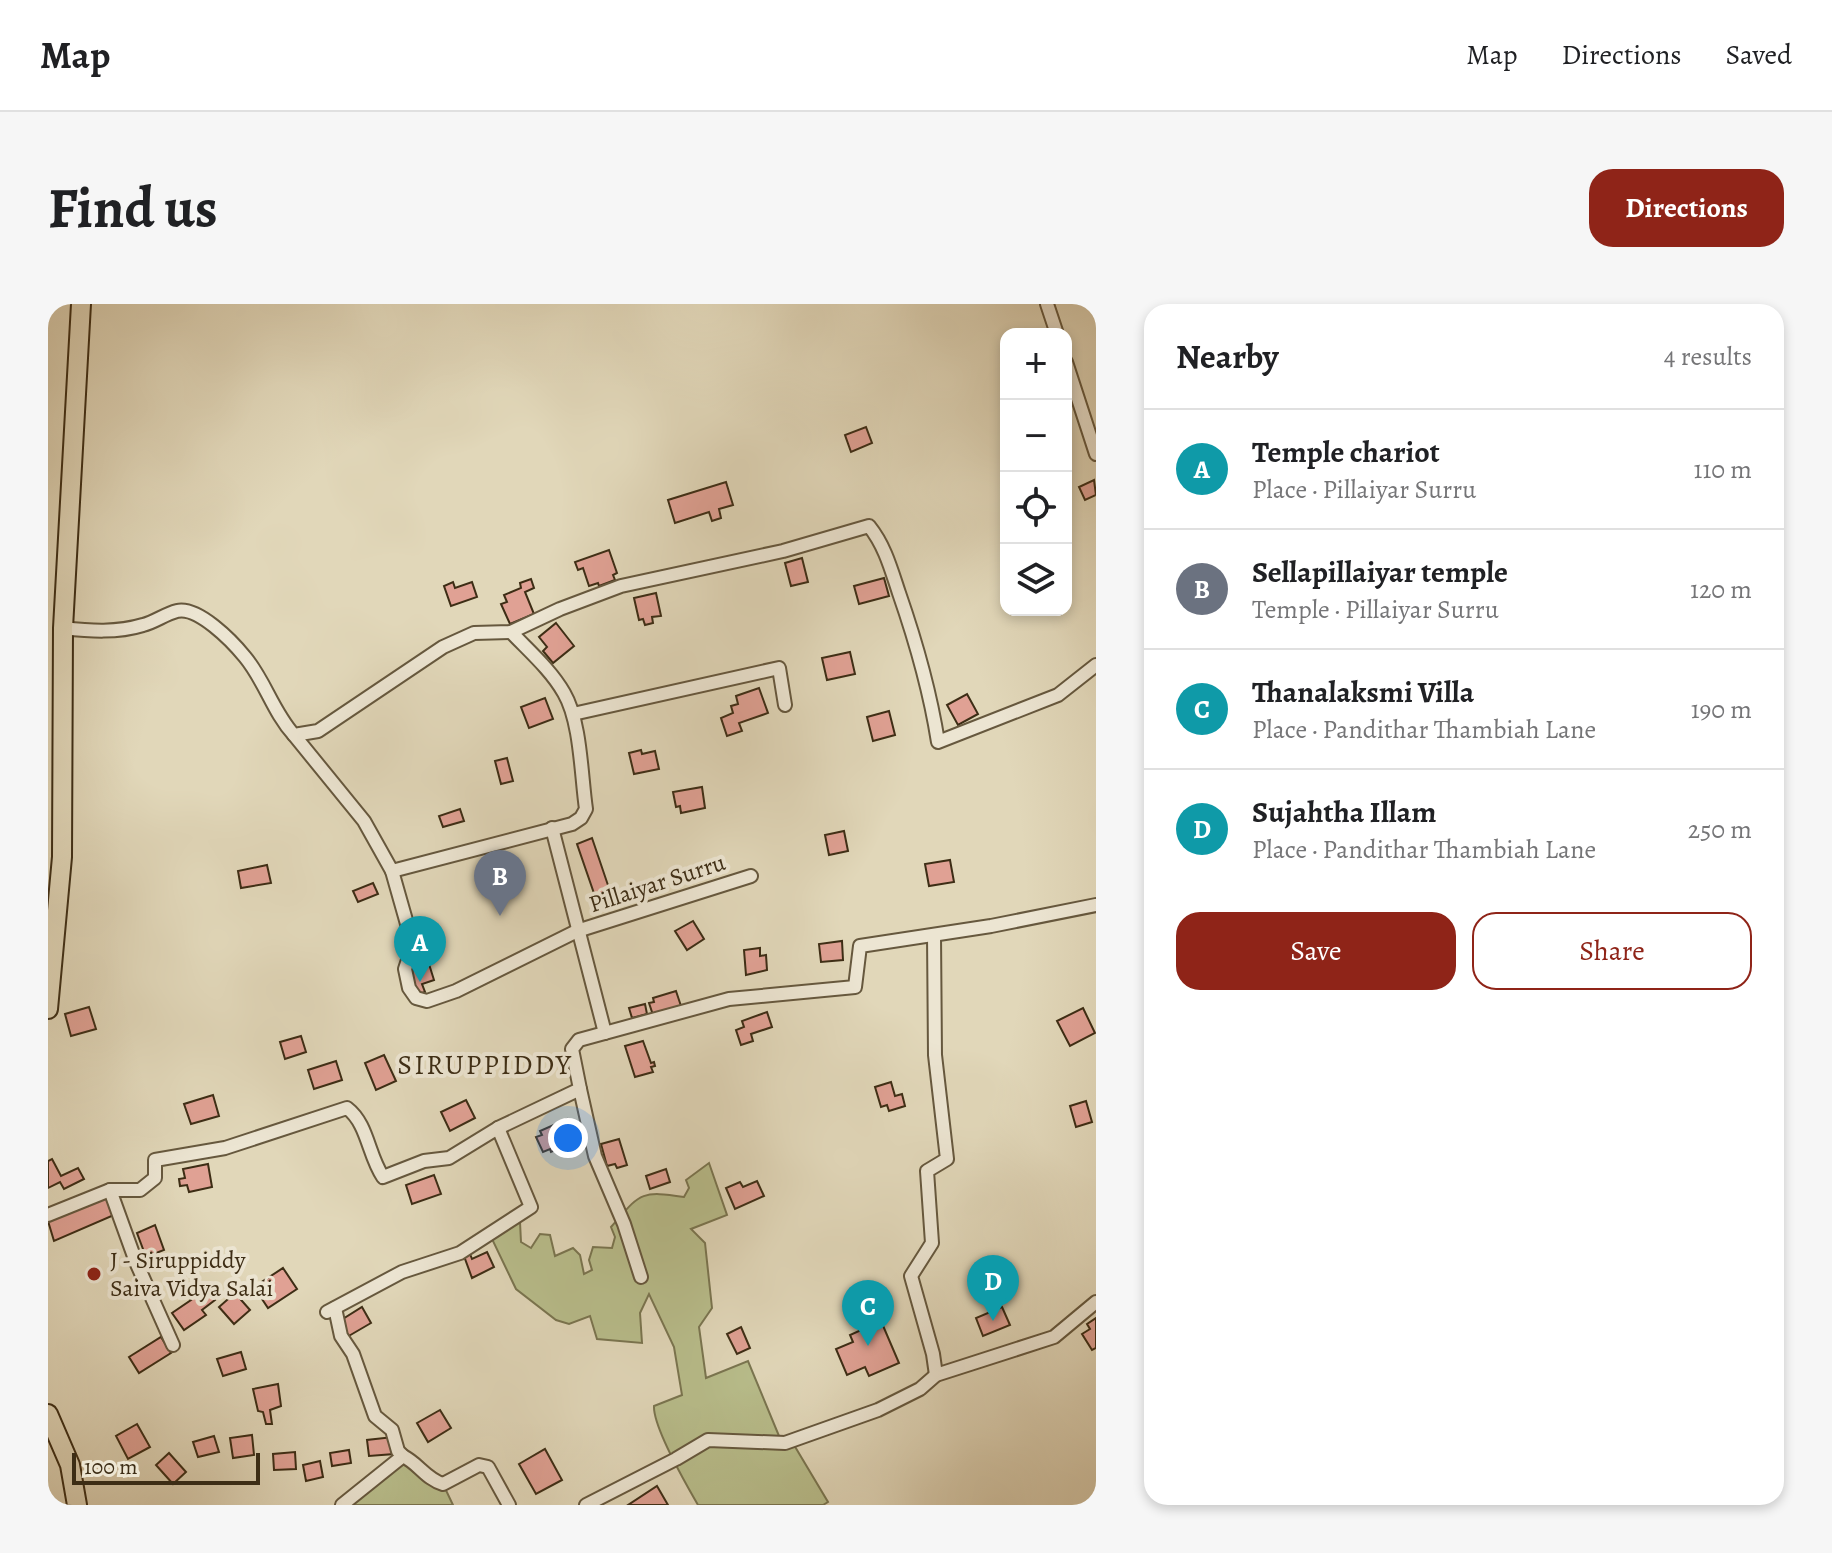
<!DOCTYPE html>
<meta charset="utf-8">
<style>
:root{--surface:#fff;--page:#f6f6f6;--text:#202124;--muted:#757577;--line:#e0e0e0;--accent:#8f2418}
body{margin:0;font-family:Alegreya,serif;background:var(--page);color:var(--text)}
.controls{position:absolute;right:24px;top:24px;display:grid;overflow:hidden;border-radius:16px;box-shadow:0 4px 12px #0003}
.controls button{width:72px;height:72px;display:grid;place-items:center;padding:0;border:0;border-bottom:2px solid var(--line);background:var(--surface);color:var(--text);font:40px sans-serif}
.scale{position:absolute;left:24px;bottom:20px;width:188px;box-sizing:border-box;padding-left:8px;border:4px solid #3d2d15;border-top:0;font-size:22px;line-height:28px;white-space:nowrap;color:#3d2d15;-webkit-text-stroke:6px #ece5d2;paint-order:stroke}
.you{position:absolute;left:520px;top:834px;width:28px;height:28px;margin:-20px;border:6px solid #fff;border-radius:50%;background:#1a73e8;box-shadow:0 0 0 12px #1a73e833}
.badge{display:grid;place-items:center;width:52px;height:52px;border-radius:50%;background:var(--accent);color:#fff;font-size:26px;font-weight:700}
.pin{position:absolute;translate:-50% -66px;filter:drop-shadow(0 2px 4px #0008)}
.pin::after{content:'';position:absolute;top:42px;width:28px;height:24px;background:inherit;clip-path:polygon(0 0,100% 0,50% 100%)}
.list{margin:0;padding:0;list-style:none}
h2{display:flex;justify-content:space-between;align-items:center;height:104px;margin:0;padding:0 32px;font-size:34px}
h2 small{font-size:26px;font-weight:400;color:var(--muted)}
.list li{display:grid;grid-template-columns:52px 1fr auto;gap:24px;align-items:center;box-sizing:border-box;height:120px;padding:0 32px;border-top:2px solid var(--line)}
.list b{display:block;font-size:30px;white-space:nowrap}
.list p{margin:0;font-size:26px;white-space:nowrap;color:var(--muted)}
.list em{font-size:26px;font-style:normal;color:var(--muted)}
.actions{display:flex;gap:16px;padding:24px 32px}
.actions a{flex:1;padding:18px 0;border:2px solid var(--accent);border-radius:24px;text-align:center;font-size:28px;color:var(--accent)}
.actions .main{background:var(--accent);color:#fff}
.icon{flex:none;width:44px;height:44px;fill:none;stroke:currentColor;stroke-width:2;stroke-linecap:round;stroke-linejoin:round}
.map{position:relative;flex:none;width:1048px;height:1201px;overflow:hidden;border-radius:24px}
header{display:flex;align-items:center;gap:48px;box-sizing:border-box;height:112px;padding:0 40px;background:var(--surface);border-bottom:2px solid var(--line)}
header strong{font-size:38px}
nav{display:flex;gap:44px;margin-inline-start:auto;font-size:28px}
.intro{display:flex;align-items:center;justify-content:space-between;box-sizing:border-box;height:192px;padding:0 48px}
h1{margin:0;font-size:56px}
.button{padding:20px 36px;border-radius:24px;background:var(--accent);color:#fff;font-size:28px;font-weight:700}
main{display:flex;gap:48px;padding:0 48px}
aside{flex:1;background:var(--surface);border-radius:24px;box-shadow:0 4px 12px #0003}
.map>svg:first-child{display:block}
</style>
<header>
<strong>Map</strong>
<nav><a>Map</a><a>Directions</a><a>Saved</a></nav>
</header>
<div class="intro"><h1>Find us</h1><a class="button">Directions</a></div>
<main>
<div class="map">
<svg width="1048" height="1201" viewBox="0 0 1048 1201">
<rect width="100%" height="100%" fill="#e1d7b9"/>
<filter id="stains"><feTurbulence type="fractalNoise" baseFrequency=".0025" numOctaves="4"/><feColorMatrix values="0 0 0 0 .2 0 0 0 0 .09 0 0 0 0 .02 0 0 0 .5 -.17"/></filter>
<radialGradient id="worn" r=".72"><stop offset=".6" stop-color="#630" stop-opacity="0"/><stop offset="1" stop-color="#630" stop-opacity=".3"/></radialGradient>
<g fill="#b8bd8b" stroke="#7a7550" stroke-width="2">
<path d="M661 859 679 911 643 925 657 939 664 1004 651 1023 658 1074 700 1057 731 1132 746 1141 780 1198 775 1201H650C639 1182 605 1122 606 1102L634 1091 626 1043 601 990 592 1009 594 1039 549 1035 542 1012 521 1020 508 1016 468 985 444 935 472 918 473 938 483 944 492 930 502 931 507 952 525 944 532 951 536 970 544 966 541 956 545 943 564 944 567 933 563 923C592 890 591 886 636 893L641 884 638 876Z"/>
<polygon points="355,1152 395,1180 405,1201 294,1201"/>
</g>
<g fill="#e0a194" stroke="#3d2d15" stroke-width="2">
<polygon points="818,123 824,139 803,148 797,131"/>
<polygon points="1046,176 1048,191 1037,196 1031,183"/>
<polygon points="678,178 685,201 671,205 673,214 664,217 661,208 627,219 620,196"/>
<polygon points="561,246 569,269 565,271 567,276 551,282 550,279 541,282 535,264 530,266 527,258"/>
<polygon points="754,254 760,278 743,282 737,259"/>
<polygon points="836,274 841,292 811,300 806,282"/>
<polygon points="483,275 486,284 477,288 486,310 462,320 453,300 459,298 456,291 473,284 472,279"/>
<polygon points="405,278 407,284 424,278 429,293 403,302 396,282"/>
<polygon points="608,289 613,312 604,313 605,319 597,321 595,315 591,316 586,294"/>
<polygon points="508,319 526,342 505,359 495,347 499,343 491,333"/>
<polygon points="802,348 807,370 779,376 774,354"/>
<polygon points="711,384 720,409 691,419 694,427 679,432 673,414 685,409 683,402 690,400 688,392"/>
<polygon points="919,390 930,410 910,421 899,401"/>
<polygon points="497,394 505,415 481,424 473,403"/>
<polygon points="841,407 847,431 825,437 819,413"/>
<polygon points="593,446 594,450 607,447 611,465 586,470 581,449"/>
<polygon points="459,454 465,477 453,480 447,457"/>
<polygon points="654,483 657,504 633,509 632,502 628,503 625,488"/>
<polygon points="412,505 416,517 395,523 391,512"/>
<polygon points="796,527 800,547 781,551 777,531"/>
<polygon points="544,534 564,593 549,598 529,540"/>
<polygon points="902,556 906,578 881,582 877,560"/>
<polygon points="219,561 223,579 193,584 190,567"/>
<polygon points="325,579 330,590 310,598 305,587"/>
<polygon points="645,617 656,635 639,646 627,627"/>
<polygon points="794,637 795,656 773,658 771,640"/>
<polygon points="712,644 712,652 718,651 719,666 698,671 696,646"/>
<polygon points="381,660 386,676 374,680 377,688 369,691 361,668"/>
<polygon points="628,687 633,702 605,711 601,699 606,698 605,694"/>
<polygon points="597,700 599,710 584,714 581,704"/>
<polygon points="41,703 48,725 23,732 17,710"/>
<polygon points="1035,704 1047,729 1022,742 1009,717"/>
<polygon points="719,708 724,723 703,730 705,737 693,741 688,726 696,723 694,717"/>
<polygon points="253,732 258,748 237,755 232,738"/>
<polygon points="595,737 603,759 606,758 607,762 603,763 605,768 587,773 577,742"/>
<polygon points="336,751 348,777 328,786 317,759"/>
<polygon points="288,757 294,776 266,785 260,766"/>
<polygon points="843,778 847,792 854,790 857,802 841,807 839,801 833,803 827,783"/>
<polygon points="165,791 171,812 143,820 136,800"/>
<polygon points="418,796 427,814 402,827 393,808"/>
<polygon points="1038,797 1044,818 1028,823 1022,802"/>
<polygon points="519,815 528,837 503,848 502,845 495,848 488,833 494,831 492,827"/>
<polygon points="571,835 579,861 569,864 567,860 559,862 553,840"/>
<polygon points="4,855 13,872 30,864 36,875 16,885 12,878 0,884 0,857"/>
<polygon points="160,860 164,883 141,888 139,881 132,882 131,875 137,874 135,865"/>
<polygon points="618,865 622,878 602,885 598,872"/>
<polygon points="386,871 393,890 364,900 358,881"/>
<polygon points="709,877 716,892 687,905 678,884 692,878 695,883"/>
<polygon points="58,894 66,911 6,937 0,917"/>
<polygon points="107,921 116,946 98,953 89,929"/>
<polygon points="439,948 446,963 424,974 416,952 422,950 424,955"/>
<polygon points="235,964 249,985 220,1004 206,983"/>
<polygon points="157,981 167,996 154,1006 158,1011 136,1026 124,1009 143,996 140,992"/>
<polygon points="187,989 202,1006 186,1020 171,1003"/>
<polygon points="314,1003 323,1019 299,1033 290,1018"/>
<polygon points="954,1003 962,1021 935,1032 928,1014"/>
<polygon points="1048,1014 1048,1044 1044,1046 1034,1030 1042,1025 1039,1020"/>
<polygon points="833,1017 851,1059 821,1072 817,1063 799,1071 788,1045 805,1038 802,1031"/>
<polygon points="693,1023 702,1044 689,1050 679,1030"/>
<polygon points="113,1033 123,1049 91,1069 81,1053"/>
<polygon points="193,1048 198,1065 175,1072 169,1055"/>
<polygon points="230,1080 233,1102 222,1106 224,1120 218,1120 215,1108 210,1107 205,1085"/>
<polygon points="392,1106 403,1124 380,1138 369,1119"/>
<polygon points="89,1120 102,1143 80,1155 68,1132"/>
<polygon points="204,1131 206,1151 185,1154 182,1134"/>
<polygon points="166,1132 171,1148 150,1153 145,1138"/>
<polygon points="345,1133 346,1150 321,1152 319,1136"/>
<polygon points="497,1145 514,1176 488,1190 471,1160"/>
<polygon points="301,1146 303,1159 284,1162 282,1149"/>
<polygon points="247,1148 248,1165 226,1166 225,1150"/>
<polygon points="121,1149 138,1168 125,1180 108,1161"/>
<polygon points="272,1157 275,1173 258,1177 255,1161"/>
<polygon points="609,1182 620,1201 580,1201"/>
</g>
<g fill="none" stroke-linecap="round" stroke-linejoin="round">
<defs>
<g id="minor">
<polyline points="999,0 1009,30"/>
<polyline points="1018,58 1048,150"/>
<path d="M15 324C42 327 69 329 95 321 107 318 117 310 129 307 150 302 184 337 197 353 217 377 225 408 246 431L270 427 395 343 426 329 463 328 512 305 573 282 735 247 821 222C837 242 843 265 851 289 868 338 882 387 890 438L1010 391 1048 361"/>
<polyline points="525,410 731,364 737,401"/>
<path d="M246 431 316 517 344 567 524 520 533 514 538 505C533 471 533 418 516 389 503 366 481 347 463 328"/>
<polyline points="504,524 557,729"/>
<polyline points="344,567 365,641 357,665 361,684 368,694 379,697 408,687 529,627 703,572"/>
<polyline points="886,631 887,751 899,855 879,867 884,939 863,972 885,1050 888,1071"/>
<polyline points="532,785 547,852 576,920 593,973"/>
<polyline points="62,886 88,958 125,1041"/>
<path d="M0 911 62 886H92L107 874V856L177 844 299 804C320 820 320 851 335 873L376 857 401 854 450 824 532 785 524 745 531 736 681 695 807 683 812 642 943 622 1048 601"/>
<polyline points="287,1004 293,1032 305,1050 327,1112 344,1126 350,1147 355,1152"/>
<polyline points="279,1008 354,968 412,949 483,903 450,824"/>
<path d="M294 1201 355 1152C371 1160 378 1175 395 1180L431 1161 440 1163 461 1201"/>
<polyline points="538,1201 628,1155 660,1136 737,1139 830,1106 872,1085 888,1071 1006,1033 1048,998"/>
</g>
<g id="primary">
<polyline points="0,705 14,553 15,324 33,0"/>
<polyline points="0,1110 22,1161 29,1201"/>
</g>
</defs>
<use href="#minor" stroke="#66583e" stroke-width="16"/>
<use href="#primary" stroke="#3d2d15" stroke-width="22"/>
<use href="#minor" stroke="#ece5d2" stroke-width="12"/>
<use href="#primary" stroke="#e1d7b9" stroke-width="18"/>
</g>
<circle fill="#8f2418" stroke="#ece5d2" stroke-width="3" cx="46" cy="970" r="8"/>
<g text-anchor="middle" stroke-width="8" stroke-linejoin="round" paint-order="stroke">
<g font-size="24" fill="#3d2d15" stroke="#ece5d2">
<text transform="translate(609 579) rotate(-18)" y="8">Pillaiyar Surru</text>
</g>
<g font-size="24" fill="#3d2d15" stroke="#ece5d2" text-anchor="start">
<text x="62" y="964">J - Siruppiddy<tspan x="62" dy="28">Saiva Vidya Salai</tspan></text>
</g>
<g font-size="28" letter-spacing="2" fill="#3d2d15" stroke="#ece5d2">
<text x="437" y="770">SIRUPPIDDY</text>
</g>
</g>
<rect width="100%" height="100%" filter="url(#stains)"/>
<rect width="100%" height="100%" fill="url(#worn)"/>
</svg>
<div class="controls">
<button>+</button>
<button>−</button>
<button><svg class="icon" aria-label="locate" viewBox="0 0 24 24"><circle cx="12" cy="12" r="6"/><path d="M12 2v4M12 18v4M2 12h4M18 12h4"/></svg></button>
<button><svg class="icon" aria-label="layers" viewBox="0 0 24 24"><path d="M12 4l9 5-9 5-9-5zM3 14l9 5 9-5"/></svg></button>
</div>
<div class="scale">100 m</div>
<div class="you"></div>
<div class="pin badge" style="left:372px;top:678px;background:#0f9aa8">A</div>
<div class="pin badge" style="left:452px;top:612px;background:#6b7280">B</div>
<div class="pin badge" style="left:820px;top:1042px;background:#0f9aa8">C</div>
<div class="pin badge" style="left:945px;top:1017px;background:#0f9aa8">D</div>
</div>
<aside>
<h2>Nearby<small>4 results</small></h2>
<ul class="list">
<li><span class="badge" style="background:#0f9aa8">A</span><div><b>Temple chariot</b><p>Place · Pillaiyar Surru</p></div><em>110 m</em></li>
<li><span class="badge" style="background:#6b7280">B</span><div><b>Sellapillaiyar temple</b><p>Temple · Pillaiyar Surru</p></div><em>120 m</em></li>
<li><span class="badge" style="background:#0f9aa8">C</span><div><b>Thanalaksmi Villa</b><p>Place · Pandithar Thambiah Lane</p></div><em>190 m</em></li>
<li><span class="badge" style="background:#0f9aa8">D</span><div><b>Sujahtha Illam</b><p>Place · Pandithar Thambiah Lane</p></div><em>250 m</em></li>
</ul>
<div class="actions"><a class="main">Save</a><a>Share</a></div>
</aside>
</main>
